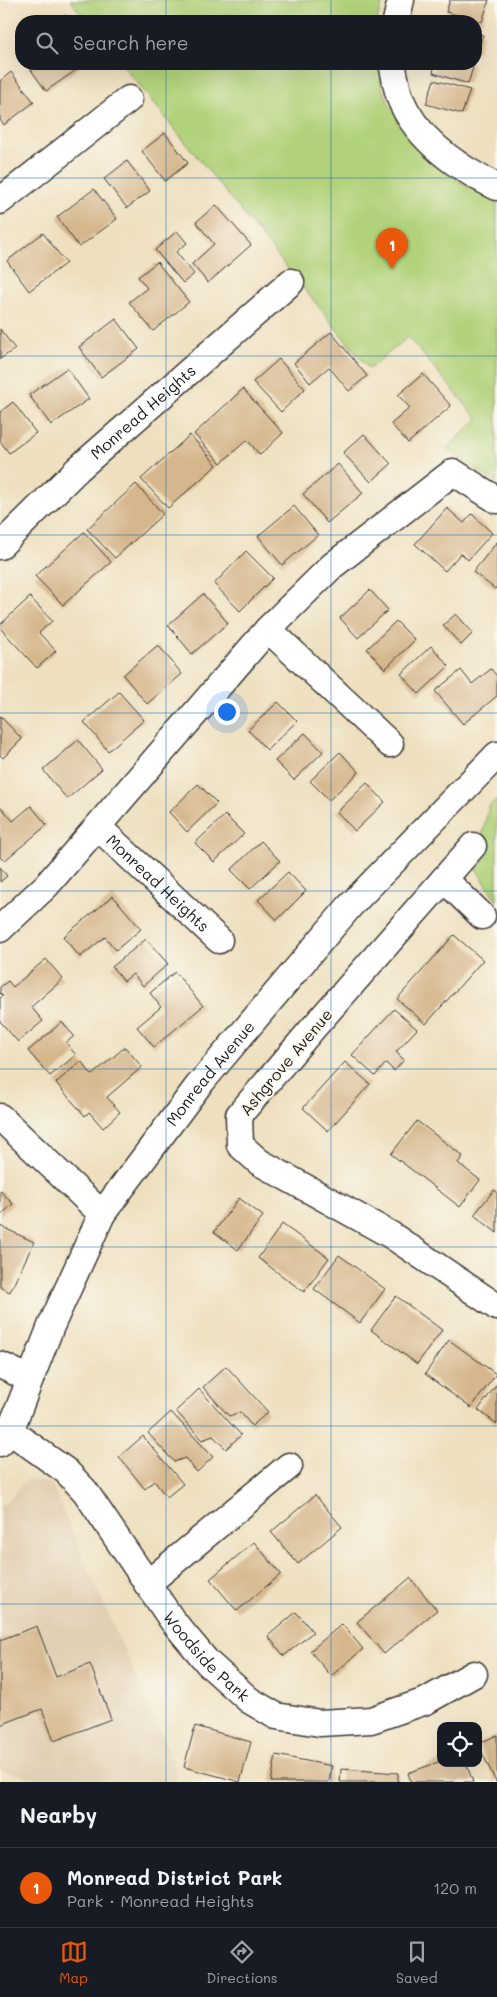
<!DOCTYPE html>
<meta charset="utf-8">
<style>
:root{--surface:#171b24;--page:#20242c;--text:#f1f3f6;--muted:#9ea1a6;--line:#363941;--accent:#ea580c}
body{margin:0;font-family:Mali,sans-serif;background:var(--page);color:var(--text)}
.controls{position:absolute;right:15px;bottom:15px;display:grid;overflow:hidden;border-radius:10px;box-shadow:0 5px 20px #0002}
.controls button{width:45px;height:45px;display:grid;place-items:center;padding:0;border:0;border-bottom:1px solid var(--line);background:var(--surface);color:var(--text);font:25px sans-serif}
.you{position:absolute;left:226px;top:711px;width:18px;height:18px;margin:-12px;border:4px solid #fff;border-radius:50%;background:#1a73e8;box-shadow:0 0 0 8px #1a73e833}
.badge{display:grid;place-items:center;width:32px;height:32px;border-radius:50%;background:var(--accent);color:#fff;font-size:16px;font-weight:700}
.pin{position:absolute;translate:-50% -41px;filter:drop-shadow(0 1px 2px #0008)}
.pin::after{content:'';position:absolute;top:26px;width:18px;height:15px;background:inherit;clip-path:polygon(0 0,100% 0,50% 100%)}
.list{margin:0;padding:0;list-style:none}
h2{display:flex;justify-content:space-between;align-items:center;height:65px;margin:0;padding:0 20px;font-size:21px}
h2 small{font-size:16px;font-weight:400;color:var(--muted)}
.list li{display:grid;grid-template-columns:32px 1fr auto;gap:15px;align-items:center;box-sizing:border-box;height:80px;padding:0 20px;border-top:1px solid var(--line)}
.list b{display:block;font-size:19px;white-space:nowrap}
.list p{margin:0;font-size:16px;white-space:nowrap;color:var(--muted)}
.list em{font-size:16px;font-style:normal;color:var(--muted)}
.icon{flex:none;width:28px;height:28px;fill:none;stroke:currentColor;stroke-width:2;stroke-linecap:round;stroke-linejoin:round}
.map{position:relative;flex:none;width:497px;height:1782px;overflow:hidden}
.search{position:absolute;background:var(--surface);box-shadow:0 5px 20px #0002;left:15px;right:15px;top:15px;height:55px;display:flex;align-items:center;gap:12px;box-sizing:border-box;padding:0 18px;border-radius:20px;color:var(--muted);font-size:19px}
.sheet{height:145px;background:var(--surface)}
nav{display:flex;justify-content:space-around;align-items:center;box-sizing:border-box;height:70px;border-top:1px solid var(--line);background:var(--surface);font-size:14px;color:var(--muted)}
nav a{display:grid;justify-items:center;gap:2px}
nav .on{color:var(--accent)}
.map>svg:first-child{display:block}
</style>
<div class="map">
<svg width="497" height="1782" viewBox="0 0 497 1782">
<rect width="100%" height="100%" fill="#fbf7ec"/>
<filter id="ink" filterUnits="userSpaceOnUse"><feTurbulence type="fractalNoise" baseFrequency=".02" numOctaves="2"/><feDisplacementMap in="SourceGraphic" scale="10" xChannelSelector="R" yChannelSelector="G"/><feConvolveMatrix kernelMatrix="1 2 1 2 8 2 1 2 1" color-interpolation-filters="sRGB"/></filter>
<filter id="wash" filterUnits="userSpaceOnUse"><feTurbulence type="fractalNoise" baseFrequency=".0096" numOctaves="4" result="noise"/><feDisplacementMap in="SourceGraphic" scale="20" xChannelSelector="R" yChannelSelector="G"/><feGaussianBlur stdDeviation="1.12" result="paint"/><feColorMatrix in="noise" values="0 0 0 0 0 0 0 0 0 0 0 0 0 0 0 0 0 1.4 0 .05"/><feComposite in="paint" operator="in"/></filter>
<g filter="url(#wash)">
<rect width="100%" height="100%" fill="#eee0bf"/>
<polygon fill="#e2d0b4" points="28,1479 51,1484 178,1772 176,1782 51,1782 0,1770 0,1508"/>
<g fill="#b1d27a" stroke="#66774b">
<polygon points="70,0 383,0 377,21 87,21"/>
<polygon points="122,64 381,64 382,88 389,104 457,180 487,197 497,201 497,483 446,449 478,419 408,337 369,369"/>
<polygon points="497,799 497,901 475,867 489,806"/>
</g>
<g id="blocks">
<g fill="#d6b78d">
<polygon points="450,0 489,0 482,22 446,12"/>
<polygon points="65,15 70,21 56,21"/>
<polygon points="476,33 483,35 476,56"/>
<polygon points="27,64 85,64 46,91"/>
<polygon points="435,64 474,64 468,84 433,73"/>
<polygon points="11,72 34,102 4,125 0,120 0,81"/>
<polygon points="434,80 470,90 462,114 426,104"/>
<polygon points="165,133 188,163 165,181 142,151"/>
<polygon points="127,161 150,191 127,208 104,179"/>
<polygon points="94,189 117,219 79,247 57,217"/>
<polygon points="216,205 251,245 208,283 192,264 214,244 196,222"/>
<polygon points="177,231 187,243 176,252 194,274 183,283 155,250"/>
<polygon points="43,233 66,263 29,291 7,261"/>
<polygon points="157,262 189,302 153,331 129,302 147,288 138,277"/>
<polygon points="116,319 139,349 101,377 79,347"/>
<polygon points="0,329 15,349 0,359"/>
<polygon points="331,332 367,376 349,391 329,367 310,383 294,363"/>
<polygon points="279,359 305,389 281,412 253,382"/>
<polygon points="67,368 89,399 51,425 29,395"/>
<polygon points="423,374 451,406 408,443 391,424 410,408 398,395"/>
<polygon points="243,389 283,433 260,455 247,440 221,463 194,434"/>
<polygon points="13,402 36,433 9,453 0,441 0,412"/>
<polygon points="364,434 391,464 371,482 343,453"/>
<polygon points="190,435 217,465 168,508 141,479"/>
<polygon points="338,464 363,493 327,523 303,494"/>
<polygon points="136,484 163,514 115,558 87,529"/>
<polygon points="294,506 318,535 282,565 258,536"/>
<polygon points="447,508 464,523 472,514 492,533 468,560 461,553 445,571 415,544"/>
<polygon points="84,532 111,562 63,605 35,576"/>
<polygon points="497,542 497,586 495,589 473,572"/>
<polygon points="246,551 273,578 240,611 214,584"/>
<polygon points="370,590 388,610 358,638 340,618"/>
<polygon points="203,594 228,623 192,654 168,625"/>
<polygon points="30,597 52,621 39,633 56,651 37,668 0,628 0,625"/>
<polygon points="456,614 473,633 461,645 443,625"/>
<polygon points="396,621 415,640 385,669 367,649"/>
<polygon points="158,645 182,674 147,704 123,675"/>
<polygon points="431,646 449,666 419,694 401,674"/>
<polygon points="491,669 497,676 497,696 463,724 435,691 461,670 472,684"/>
<polygon points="119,692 144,720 108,751 84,722"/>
<polygon points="278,702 297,721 267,750 248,730"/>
<polygon points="0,716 22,739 3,758 0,755"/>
<polygon points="305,733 323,752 294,780 275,761"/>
<polygon points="78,740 102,769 67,799 43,770"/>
<polygon points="340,752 359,772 329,800 310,781"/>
<polygon points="367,783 385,802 355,831 337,812"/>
<polygon points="198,784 217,803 187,832 169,812"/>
<polygon points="31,806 47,825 4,861 0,857 0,809 1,807 13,821"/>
<polygon points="225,815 244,834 214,862 195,843"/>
<polygon points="261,841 280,861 250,889 231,870"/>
<polygon points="0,867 7,876 0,882"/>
<polygon points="288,872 306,891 277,920 258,900"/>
<polygon points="113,896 141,929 116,950 105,937 80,957 63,937"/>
<polygon points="454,935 483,960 426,1024 397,999"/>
<polygon points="146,939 168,964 143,986 133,974 124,981 112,967"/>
<polygon points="46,959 63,979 31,1007 43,1021 18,1042 0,1021 0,998 3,996 0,993 0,987 8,981 13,987"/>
<polygon points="175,972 203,1006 154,1047 137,1027 161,1007 150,993"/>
<polygon points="394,1009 417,1029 396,1052 404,1060 394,1071 386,1063 375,1076 352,1055"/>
<polygon points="62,1022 74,1036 66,1043 76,1055 50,1076 28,1051"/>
<polygon points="125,1047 142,1067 107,1097 120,1112 103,1128 89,1112 85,1116 56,1083 81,1061 92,1075"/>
<polygon points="345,1062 370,1084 328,1131 303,1108"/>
<polygon points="417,1121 463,1156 458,1163 480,1180 460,1207 391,1154"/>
<polygon points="0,1190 13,1204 0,1216"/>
<polygon points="494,1190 497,1192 497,1233 474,1215"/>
<polygon points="239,1198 263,1216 238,1250 214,1232"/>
<polygon points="282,1224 329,1258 304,1292 258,1258"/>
<polygon points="0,1226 34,1242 10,1292 0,1287"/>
<polygon points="339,1255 385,1289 360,1323 314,1289"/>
<polygon points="396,1296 442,1330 417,1364 371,1330"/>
<polygon points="449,1340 496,1374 471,1408 425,1374"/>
<polygon points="226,1366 268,1412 252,1426 240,1412 229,1416 203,1387"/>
<polygon points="497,1384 497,1424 478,1410"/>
<polygon points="199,1389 241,1435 226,1449 213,1436 202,1440 176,1411"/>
<polygon points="171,1412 213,1457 197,1472 185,1458 174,1462 148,1433"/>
<polygon points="143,1436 183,1484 167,1497 154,1481 145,1489 119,1457"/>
<polygon points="315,1495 342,1527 298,1564 271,1532"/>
<polygon points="254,1542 281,1574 237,1611 210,1579"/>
<polygon points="410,1578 437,1610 384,1654 357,1622"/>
<polygon points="296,1612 313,1632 284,1656 268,1636"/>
<polygon points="342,1624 363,1649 331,1676 310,1651"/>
<polygon points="37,1626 56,1677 90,1664 111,1719 54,1741 42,1709 0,1725 0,1640"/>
<polygon points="195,1726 251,1742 240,1782 184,1767"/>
<polygon points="497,1735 497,1782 496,1782 478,1744"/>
<polygon points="276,1755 332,1766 329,1782 271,1782"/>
<polygon points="441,1761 441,1763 466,1763 473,1782 411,1782 408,1773"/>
<polygon points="341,1769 398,1773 398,1782 340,1782"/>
</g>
</g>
</g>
<g filter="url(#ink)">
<use href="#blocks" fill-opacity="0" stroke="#3c3934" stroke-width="1"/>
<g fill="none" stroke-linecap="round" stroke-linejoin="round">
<defs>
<g id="minor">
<polyline points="396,21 401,0"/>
<path d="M392 64C395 75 396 87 400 98 417 140 458 168 497 187"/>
<polyline points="0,201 129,99"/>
<path id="s1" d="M0 546 78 469 291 282"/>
<polyline points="268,629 390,744"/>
<path id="s2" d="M98 827 219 940"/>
<polyline points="473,846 314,1027 239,1115 240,1145 259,1162 391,1235 497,1307"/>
<polyline points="444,879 482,916"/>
<polyline points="0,929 46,886 268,629 332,566 453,472 497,500"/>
<polyline points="0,1117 102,1214"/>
<polyline points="0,1365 30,1379"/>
<path id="s3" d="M10 1431 66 1471 85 1491 172 1620 208 1663 249 1700 276 1716 320 1723 371 1720 426 1701 474 1674"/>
<path id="s4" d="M0 1443 10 1431 51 1326 102 1214 198 1086 349 907 497 755"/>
<polyline points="147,1584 289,1466"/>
</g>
</defs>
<use href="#minor" stroke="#3c3934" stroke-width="29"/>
<use href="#minor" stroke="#fff" stroke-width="26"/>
</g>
</g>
<path fill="none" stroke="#1f6fb2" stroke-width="1" stroke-opacity="0.55" d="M166 0V21M331 0V21M166 64V1782M331 64V1782M0 178H497M0 356H497M0 535H497M0 713H497M0 891H497M0 1069H497M0 1247H497M0 1426H497M0 1604H497"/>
<g text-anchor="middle" stroke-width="4" stroke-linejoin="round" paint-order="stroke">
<g font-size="16" fill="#1c1c1c" stroke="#fbf7ec">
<text dy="6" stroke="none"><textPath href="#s1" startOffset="196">Monread Heights</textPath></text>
<text dy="6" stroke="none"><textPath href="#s2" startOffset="82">Monread Heights</textPath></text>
<text transform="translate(286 1062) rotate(-50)" y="6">Ashgrove Avenue</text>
<text dy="6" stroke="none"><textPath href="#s4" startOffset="429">Monread Avenue</textPath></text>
<text dy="6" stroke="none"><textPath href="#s3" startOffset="302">Woodside Park</textPath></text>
</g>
</g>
</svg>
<div class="controls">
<button><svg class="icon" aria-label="locate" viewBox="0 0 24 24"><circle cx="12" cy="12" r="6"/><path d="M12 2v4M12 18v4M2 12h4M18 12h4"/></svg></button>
</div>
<div class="you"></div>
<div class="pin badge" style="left:392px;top:269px">1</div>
<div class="search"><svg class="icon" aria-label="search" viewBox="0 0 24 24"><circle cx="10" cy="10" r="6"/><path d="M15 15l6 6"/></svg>Search here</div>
</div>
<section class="sheet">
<h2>Nearby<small></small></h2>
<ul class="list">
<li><span class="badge">1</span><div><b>Monread District Park</b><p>Park · Monread Heights</p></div><em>120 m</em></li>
</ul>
</section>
<nav>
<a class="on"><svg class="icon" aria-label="map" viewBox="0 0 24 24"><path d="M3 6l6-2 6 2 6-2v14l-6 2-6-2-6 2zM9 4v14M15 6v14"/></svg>Map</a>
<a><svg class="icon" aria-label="directions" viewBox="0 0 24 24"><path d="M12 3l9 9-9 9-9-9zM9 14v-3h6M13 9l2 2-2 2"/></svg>Directions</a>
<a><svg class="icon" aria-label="saved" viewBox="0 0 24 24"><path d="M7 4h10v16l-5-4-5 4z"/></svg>Saved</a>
</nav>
